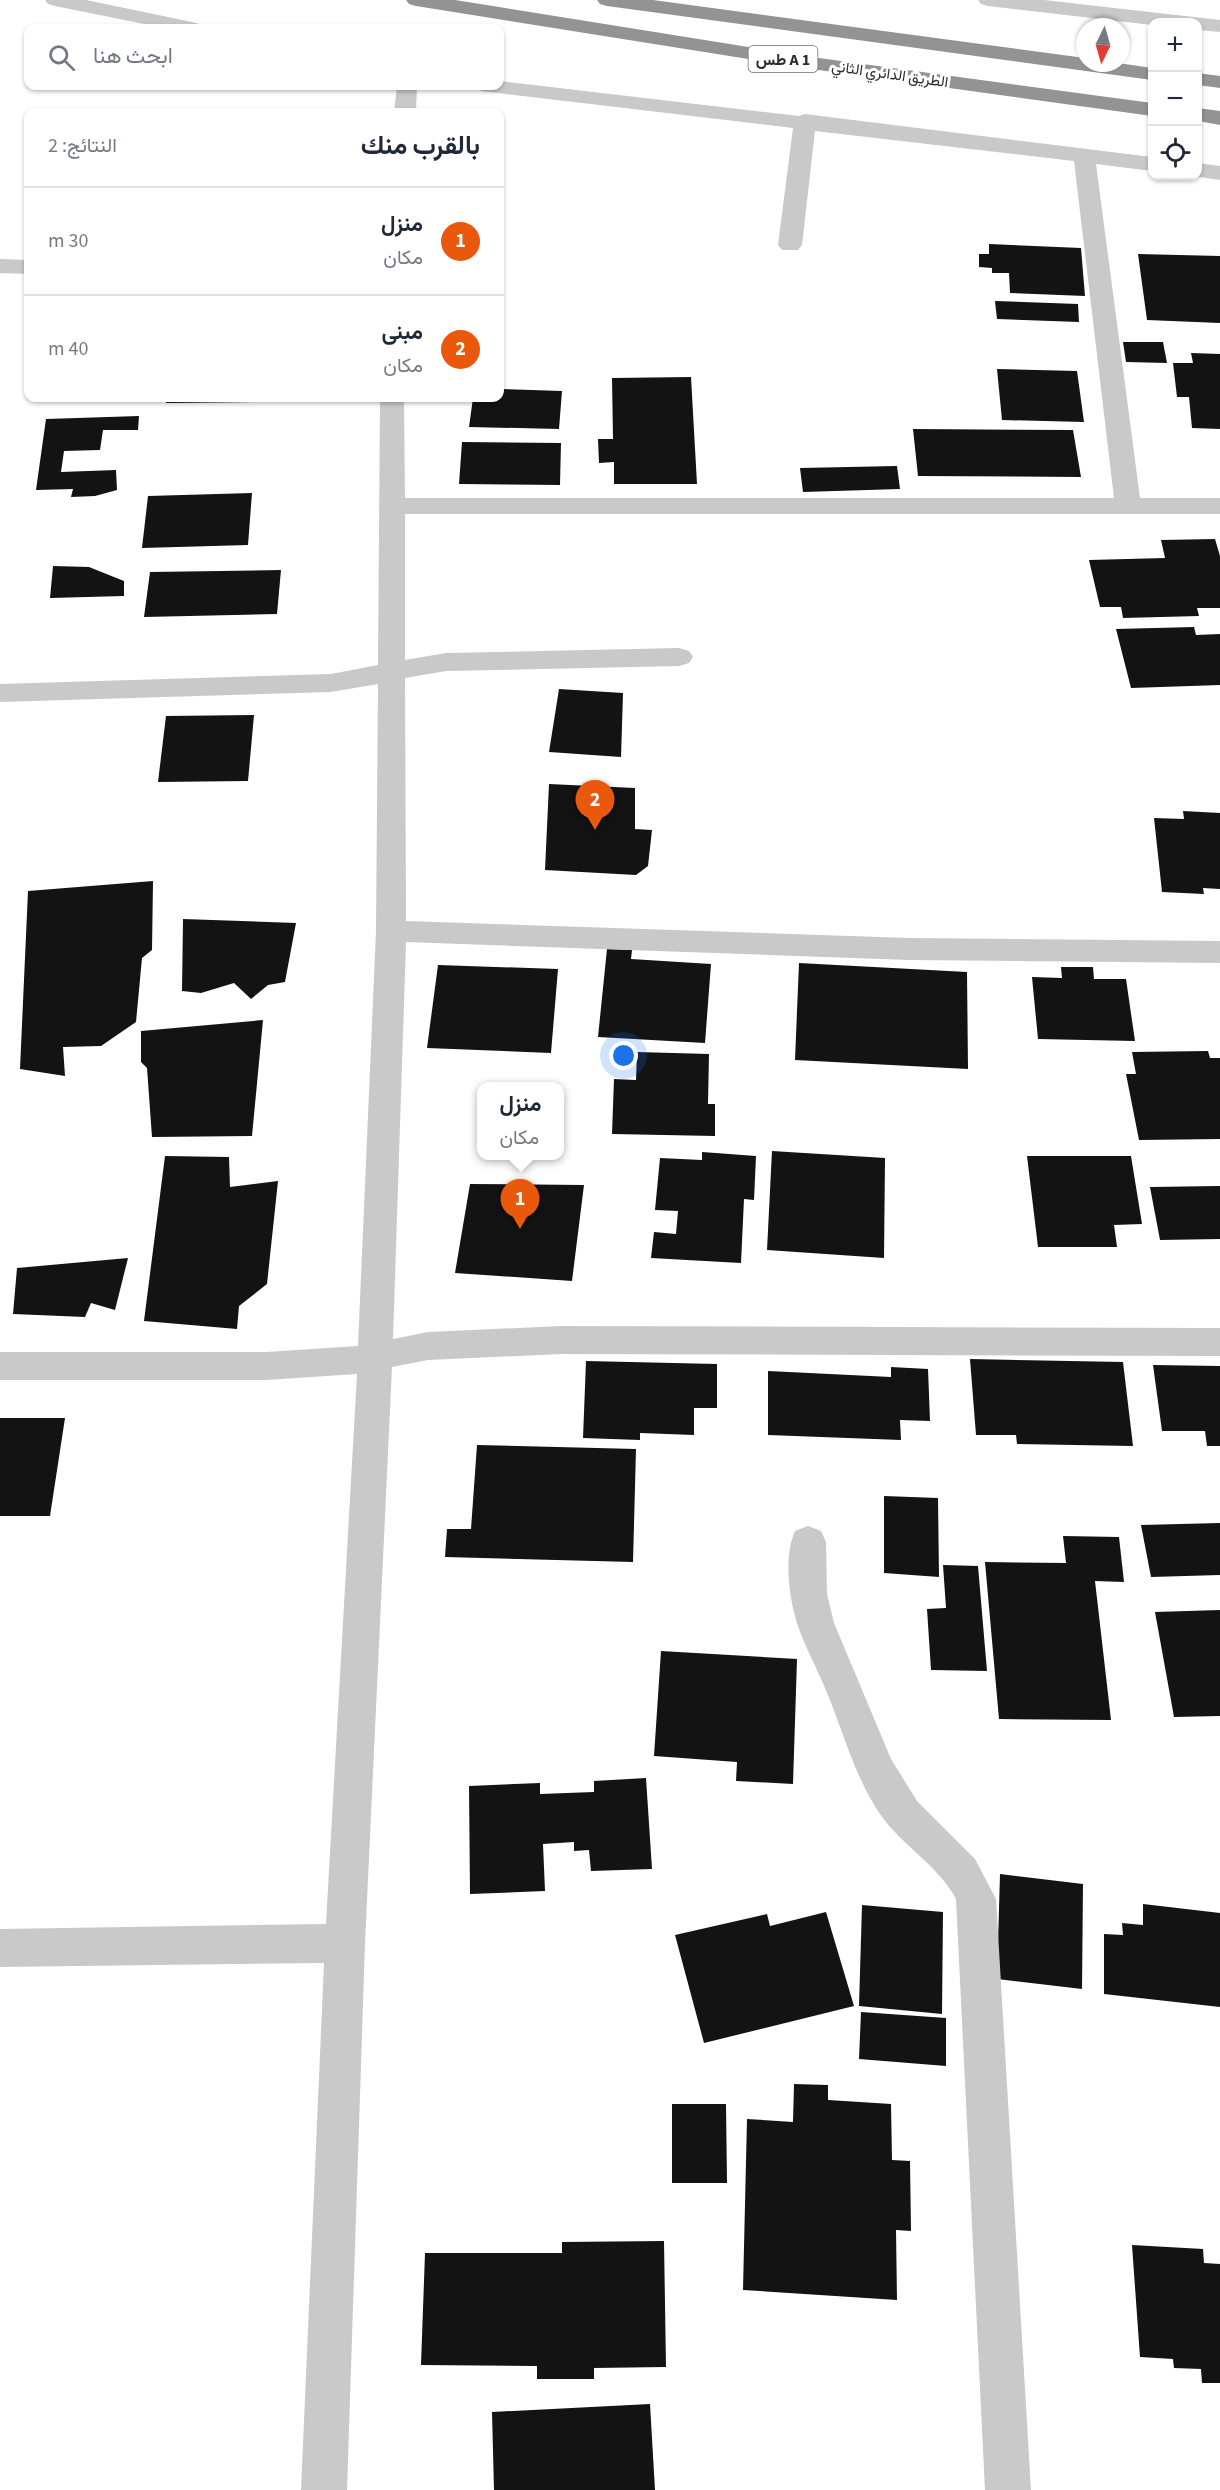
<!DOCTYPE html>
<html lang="ar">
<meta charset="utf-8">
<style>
:root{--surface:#fff;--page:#f6f6f7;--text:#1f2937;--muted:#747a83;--line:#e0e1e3;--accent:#ea580c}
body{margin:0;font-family:"Source Sans 3",Vazirmatn,sans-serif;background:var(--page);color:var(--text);direction:rtl}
.controls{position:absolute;right:18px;top:18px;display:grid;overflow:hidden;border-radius:12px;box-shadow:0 2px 4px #0004}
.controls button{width:54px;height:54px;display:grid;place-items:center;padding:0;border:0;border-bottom:2px solid var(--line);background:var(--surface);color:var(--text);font:30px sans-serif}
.compass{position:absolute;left:1076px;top:18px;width:54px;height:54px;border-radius:50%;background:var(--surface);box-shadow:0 2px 4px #0004;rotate:185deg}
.you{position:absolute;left:624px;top:1056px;width:21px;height:21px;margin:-15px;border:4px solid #fff;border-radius:50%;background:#1a73e8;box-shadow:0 0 0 9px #1a73e833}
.badge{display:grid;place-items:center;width:39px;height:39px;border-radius:50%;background:var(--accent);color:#fff;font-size:20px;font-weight:700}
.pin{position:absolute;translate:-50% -50px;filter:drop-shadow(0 2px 3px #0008)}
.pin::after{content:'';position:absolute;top:32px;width:21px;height:18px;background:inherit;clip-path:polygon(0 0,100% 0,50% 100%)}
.popup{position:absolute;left:477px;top:1082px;width:87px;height:78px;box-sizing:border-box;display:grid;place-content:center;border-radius:12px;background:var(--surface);filter:drop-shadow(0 2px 4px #0005);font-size:20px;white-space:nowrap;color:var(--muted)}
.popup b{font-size:22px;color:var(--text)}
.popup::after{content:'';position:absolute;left:50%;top:100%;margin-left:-12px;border:12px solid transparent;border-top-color:var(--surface)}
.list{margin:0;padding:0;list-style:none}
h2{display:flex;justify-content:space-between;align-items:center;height:78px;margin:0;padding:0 24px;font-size:26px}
h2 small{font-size:20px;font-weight:400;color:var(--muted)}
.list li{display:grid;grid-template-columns:39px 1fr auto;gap:18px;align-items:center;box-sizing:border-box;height:108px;padding:0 24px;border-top:2px solid var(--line)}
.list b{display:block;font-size:22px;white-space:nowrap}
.list p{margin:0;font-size:20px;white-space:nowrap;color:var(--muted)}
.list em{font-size:20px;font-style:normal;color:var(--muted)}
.icon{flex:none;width:33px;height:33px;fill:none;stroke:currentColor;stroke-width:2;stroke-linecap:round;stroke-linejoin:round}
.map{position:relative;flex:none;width:1220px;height:2490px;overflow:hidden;direction:ltr}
.search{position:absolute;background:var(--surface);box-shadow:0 2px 4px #0004;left:24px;top:24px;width:480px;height:66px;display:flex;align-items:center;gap:15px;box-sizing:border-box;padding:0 21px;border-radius:12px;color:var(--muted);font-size:22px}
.panel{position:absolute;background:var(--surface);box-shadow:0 2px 4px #0004;left:24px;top:108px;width:480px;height:294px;border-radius:12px;direction:rtl}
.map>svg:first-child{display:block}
</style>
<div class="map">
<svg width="1220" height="2490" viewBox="0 0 1220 2490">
<rect width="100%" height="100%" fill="#fff"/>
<g fill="#131313">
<polygon points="989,244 1081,248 1085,296 1010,293 1009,273 992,273 992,268 979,267 979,254 989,254"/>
<polygon points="1138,254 1220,256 1220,323 1147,320"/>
<polygon points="995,301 1078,304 1079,322 997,319"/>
<polygon points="1123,342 1163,342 1167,363 1126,362"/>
<polygon points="1191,353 1220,354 1220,429 1192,428 1189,397 1177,397 1173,363 1193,363"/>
<polygon points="997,369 1077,371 1084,422 1002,420"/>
<polygon points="691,377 697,484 614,484 614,462 599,463 598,439 613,439 612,378"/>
<polygon points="500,389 562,391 559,429 469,427 473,398 500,398"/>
<polygon points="167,398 366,398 366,401 166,403"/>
<polygon points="139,416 138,430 103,430 100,450 64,451 61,472 116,470 117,490 95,496 71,497 73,489 36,490 46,419"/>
<polygon points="913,429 1073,430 1081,477 918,476"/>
<polygon points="462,442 561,443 560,485 459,484"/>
<polygon points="897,466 900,489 803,492 800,468"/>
<polygon points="252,493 248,545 142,548 148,496"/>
<polygon points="1215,539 1220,556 1220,608 1197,608 1199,616 1123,618 1121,607 1100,607 1089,560 1165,558 1161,540"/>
<polygon points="53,566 89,567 124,581 124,596 50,598"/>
<polygon points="281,570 277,614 144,617 150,572"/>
<polygon points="1194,627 1196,635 1220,634 1220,685 1131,688 1116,629"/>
<polygon points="559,689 623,693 621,757 549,752"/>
<polygon points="254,715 248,781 158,782 166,716"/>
<polygon points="549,784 635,788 635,829 652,830 648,866 636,875 545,870"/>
<polygon points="1183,811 1220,813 1220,889 1203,888 1204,894 1162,892 1154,818 1184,819"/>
<polygon points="153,881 152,950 142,958 136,1022 101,1046 63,1047 65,1076 20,1069 28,891"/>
<polygon points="183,919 296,923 285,982 268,985 251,999 234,983 201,993 182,991"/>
<polygon points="607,949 632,950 631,959 711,964 705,1043 598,1037"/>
<polygon points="799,963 967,972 968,1069 795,1060"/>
<polygon points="438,965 558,969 551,1053 427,1048"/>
<polygon points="1061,967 1093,967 1094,979 1126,979 1135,1041 1038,1039 1032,977 1062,978"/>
<polygon points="263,1020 252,1136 152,1137 147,1068 141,1062 141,1031"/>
<polygon points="1208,1051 1210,1058 1220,1058 1220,1139 1139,1140 1126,1074 1136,1074 1132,1052"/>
<polygon points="637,1052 709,1054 708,1104 715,1104 715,1136 612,1134 614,1079 636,1080"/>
<polygon points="772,1151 885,1158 884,1258 767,1250"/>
<polygon points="702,1152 756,1156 754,1200 744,1199 741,1263 651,1258 654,1232 676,1234 678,1211 655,1210 660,1158 702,1160"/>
<polygon points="165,1156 229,1157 230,1187 278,1181 267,1284 239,1306 237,1329 144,1321"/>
<polygon points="1027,1156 1131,1156 1142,1224 1114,1225 1117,1247 1038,1247"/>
<polygon points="470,1184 584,1185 572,1281 455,1273"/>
<polygon points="1220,1186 1220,1239 1160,1240 1150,1187"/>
<polygon points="128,1258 115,1310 91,1303 85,1317 13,1314 17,1268"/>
<polygon points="970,1359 1123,1362 1133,1446 1017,1444 1016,1435 976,1435"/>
<polygon points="586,1361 717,1364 717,1408 694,1408 694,1435 640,1433 640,1440 583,1438"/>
<polygon points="1153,1365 1220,1366 1220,1446 1207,1446 1205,1431 1162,1431"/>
<polygon points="891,1367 928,1369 930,1421 900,1420 901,1440 768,1435 768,1371 891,1377"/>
<polygon points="0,1418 65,1418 50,1516 0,1516"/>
<polygon points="477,1445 636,1449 633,1562 445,1557 447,1529 471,1529"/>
<polygon points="884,1496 938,1498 939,1577 884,1573"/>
<polygon points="1220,1523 1220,1575 1151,1577 1141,1525"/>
<polygon points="1063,1536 1119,1537 1124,1582 1095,1581 1111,1720 999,1719 985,1562 1066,1563"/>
<polygon points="943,1565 978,1566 987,1671 931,1670 927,1609 946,1608"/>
<polygon points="1220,1610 1220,1716 1174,1717 1155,1612"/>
<polygon points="661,1651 797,1659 793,1784 736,1781 737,1762 654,1756"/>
<polygon points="646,1778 652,1869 591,1871 589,1850 574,1851 574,1842 543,1844 545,1891 470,1894 469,1786 540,1783 540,1794 594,1792 594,1781"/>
<polygon points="1000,1874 1083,1884 1082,1989 997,1979"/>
<polygon points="1143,1904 1220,1913 1220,2007 1104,1994 1104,1934 1123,1935 1122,1923 1143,1925"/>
<polygon points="862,1905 943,1912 942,2014 859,2006"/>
<polygon points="826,1912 854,2006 704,2043 675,1935 767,1914 770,1926"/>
<polygon points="861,2012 946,2018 946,2066 859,2059"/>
<polygon points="794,2084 828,2085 828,2100 891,2104 892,2160 910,2161 911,2231 896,2230 897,2300 743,2290 747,2119 793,2122"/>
<polygon points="672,2104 726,2104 727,2183 672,2183"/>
<polygon points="664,2241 666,2367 594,2368 594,2379 537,2379 537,2366 421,2365 425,2253 562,2253 562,2242"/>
<polygon points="1132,2245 1203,2249 1204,2263 1220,2264 1220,2383 1202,2383 1201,2369 1174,2368 1173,2359 1140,2357"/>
<polygon points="650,2404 655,2490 494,2490 492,2412"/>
</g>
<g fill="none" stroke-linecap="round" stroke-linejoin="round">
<g fill="#c9c9c9" fill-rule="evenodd">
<polygon points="45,0 86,0 192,22 199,24 203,28 164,28 55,6 48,4"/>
<polygon points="978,0 1044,0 1220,20 1220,32 1198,30 1198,22 1152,25 988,6 981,4"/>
<polygon points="500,81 799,116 805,114 1152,157 1152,171 1096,164 1140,498 1220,498 1220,514 405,514 405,660 446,653 679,648 689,651 693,657 689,663 679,666 446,671 405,678 406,921 909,938 1220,941 1220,963 909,960 406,942 393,1339 428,1332 561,1326 1220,1328 1220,1356 561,1354 428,1360 392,1367 365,1943 347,2490 301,2490 324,1963 0,1967 0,1929 326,1924 357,1374 266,1380 0,1380 0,1352 266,1352 358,1346 376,931 378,684 331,692 0,702 0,684 331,674 378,665 380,398 404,398 405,498 1114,498 1074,161 815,131 802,245 798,250 782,250 778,245 793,128 489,92 481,91 478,86 500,86"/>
<polygon points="397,86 417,86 416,112 394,112"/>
<polygon points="1198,163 1220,166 1220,180 1193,176 1198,176"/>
<polygon points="0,259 28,260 28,274 0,273"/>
<path d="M808 1526 821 1531 826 1542 827 1594 834 1623 891 1759 917 1801 975 1859 996 1899 1031 2490H985L956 1899C938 1865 902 1846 880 1814 854 1776 843 1730 825 1688 815 1663 800 1639 794 1612 788 1588 785 1553 795 1531Z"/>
</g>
<g fill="#939393" fill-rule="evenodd">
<polygon points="406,0 455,0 804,56 1152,103 1152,116 804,68 416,6 409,4"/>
<polygon points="597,0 653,0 1085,58 1085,63 1118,63 1152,68 1152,80 607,6 600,4"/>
<polygon points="1198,73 1220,76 1220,88 1198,85"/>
<polygon points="1198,108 1220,111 1220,125 1198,121"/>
</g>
</g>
<g text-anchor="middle" stroke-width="6" stroke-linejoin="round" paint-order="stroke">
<g font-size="15" fill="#2c2c2c" stroke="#fff">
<text transform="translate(890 74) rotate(8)" y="5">الطريق الدائري الثاني</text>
</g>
<rect fill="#fff" stroke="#6b6b6b" stroke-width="1.5" x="748.5" y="46" width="69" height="26" rx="4.5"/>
<g font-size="16" font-weight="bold" fill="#2c2c2c">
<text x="783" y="65">طس A 1</text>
</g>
</g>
</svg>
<div class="controls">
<button>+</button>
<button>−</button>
<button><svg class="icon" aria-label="locate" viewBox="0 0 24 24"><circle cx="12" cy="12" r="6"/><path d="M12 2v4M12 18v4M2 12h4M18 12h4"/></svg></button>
</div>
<svg class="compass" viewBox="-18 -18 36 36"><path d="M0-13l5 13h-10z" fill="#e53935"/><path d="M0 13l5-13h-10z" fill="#747a83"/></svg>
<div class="you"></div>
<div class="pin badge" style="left:520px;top:1229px">1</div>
<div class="popup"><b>منزل</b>مكان</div>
<div class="pin badge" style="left:595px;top:830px">2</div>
<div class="search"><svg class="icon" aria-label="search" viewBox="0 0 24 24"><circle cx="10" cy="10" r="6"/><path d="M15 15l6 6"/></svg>ابحث هنا</div>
<section class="panel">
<h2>بالقرب منك<small>النتائج: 2</small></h2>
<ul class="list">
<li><span class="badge">1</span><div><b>منزل</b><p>مكان</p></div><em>30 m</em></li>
<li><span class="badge">2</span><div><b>مبنى</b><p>مكان</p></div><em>40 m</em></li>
</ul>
</section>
</div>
